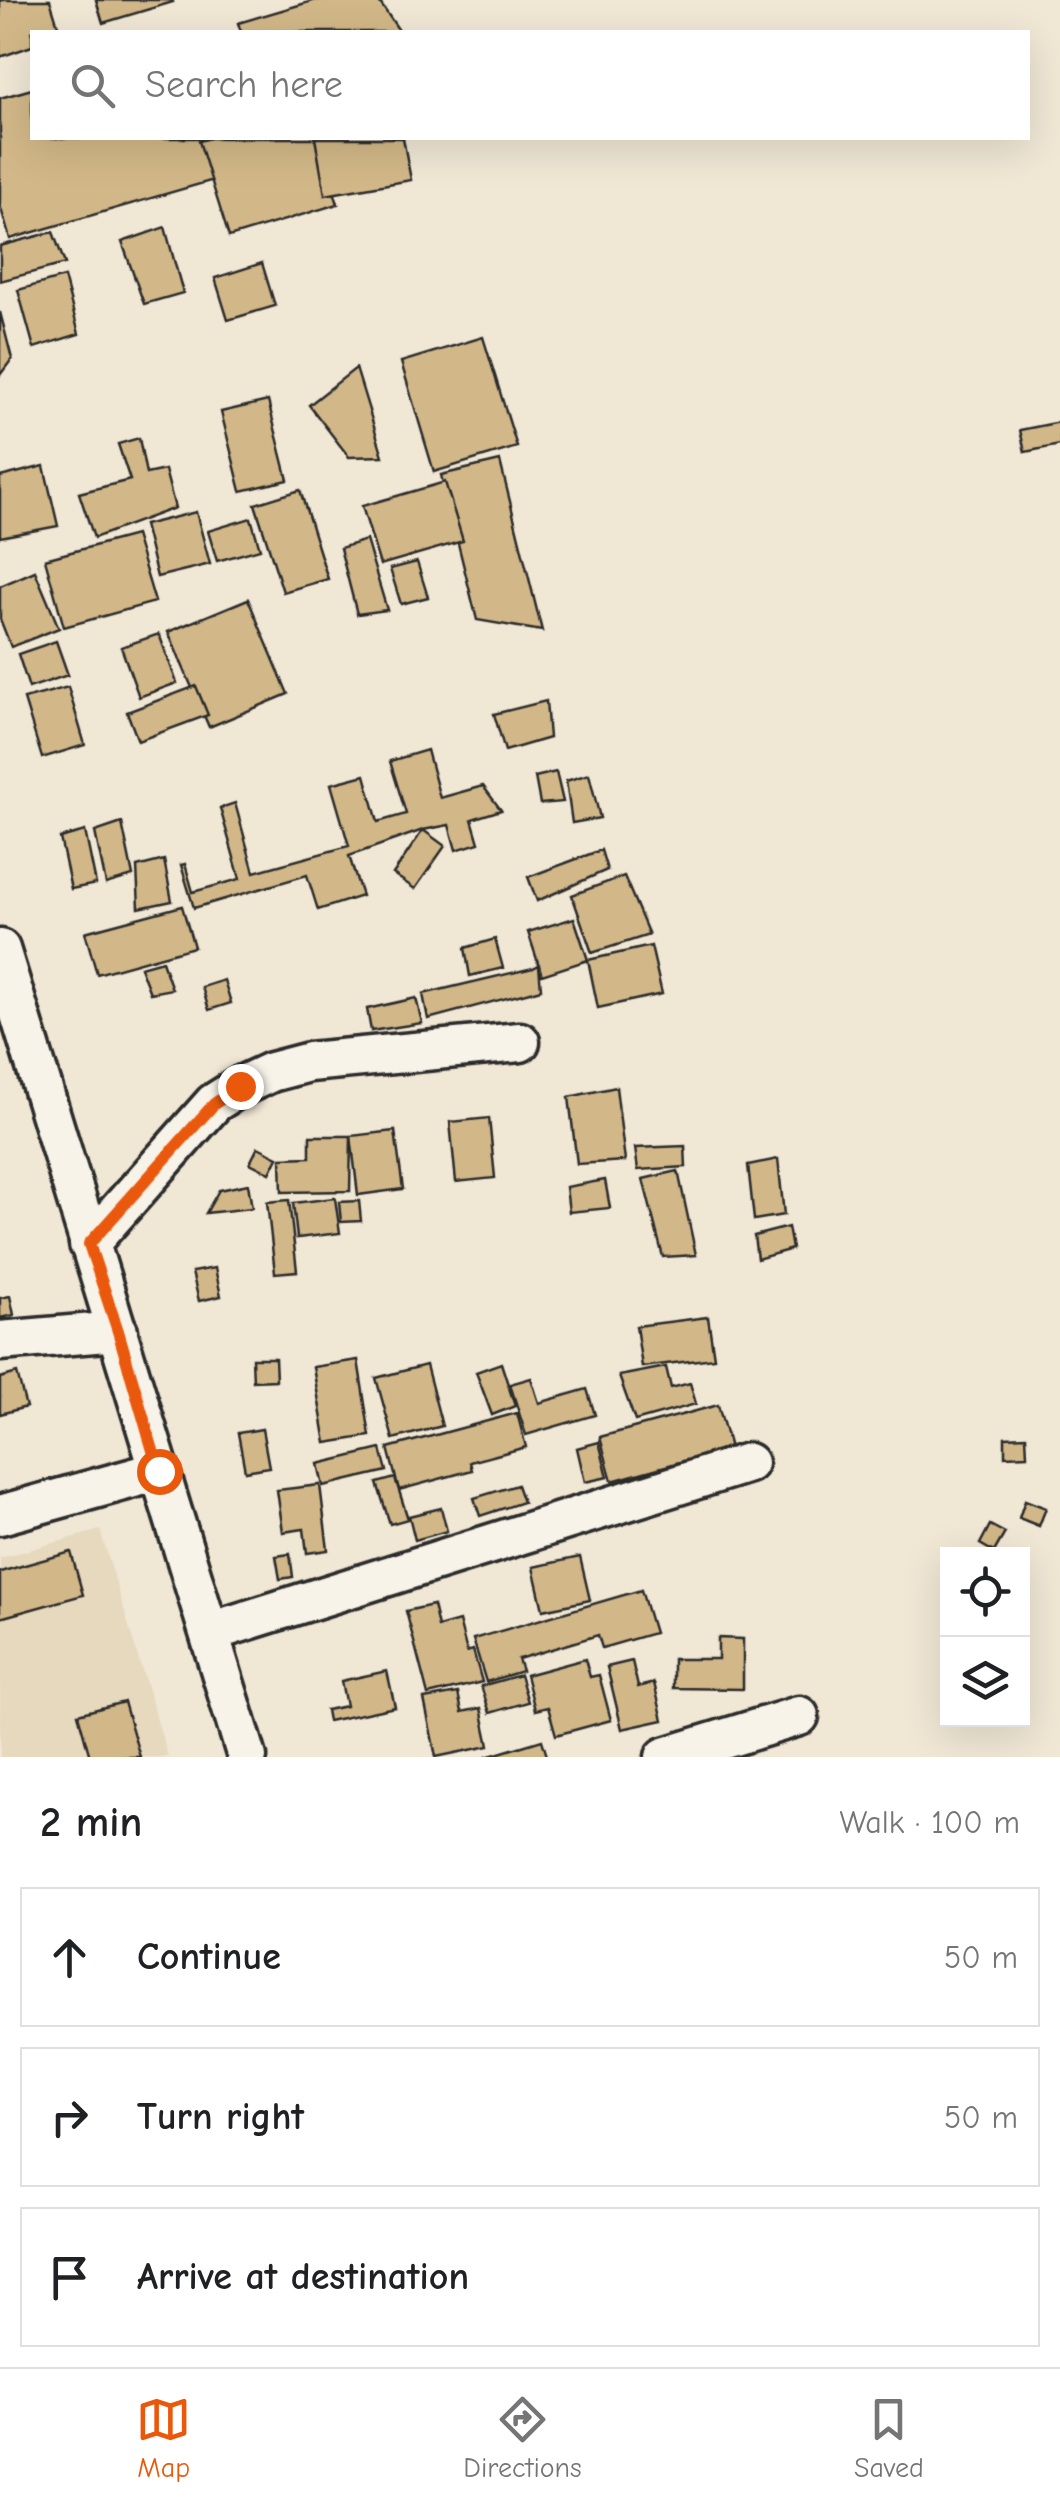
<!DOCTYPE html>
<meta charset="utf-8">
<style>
:root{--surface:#fff;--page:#f6f6f6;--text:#202124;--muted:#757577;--line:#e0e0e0;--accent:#ea580c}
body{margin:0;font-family:"Comic Neue",sans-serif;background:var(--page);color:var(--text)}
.controls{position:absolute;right:30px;bottom:30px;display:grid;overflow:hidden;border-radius:0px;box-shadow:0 10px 40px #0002}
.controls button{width:90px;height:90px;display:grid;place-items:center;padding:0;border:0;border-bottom:2px solid var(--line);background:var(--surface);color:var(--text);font:50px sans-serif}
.stop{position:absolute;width:30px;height:30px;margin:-22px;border:8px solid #ea580c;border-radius:50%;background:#fff}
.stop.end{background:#ea580c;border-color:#fff;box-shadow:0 2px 10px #0008}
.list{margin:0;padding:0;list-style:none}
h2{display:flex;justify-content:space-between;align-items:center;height:130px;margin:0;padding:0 40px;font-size:42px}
h2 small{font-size:32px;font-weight:400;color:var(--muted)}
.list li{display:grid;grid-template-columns:65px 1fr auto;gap:30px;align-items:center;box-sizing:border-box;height:140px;margin:0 20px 20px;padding:0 20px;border:2px solid var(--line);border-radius:0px}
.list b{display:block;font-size:38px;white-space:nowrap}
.list em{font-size:32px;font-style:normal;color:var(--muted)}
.icon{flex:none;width:55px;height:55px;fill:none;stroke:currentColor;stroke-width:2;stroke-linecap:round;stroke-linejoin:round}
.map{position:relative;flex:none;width:1060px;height:1757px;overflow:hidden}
.search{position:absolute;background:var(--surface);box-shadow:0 10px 40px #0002;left:30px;right:30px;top:30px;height:110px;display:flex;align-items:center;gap:25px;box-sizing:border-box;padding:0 35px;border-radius:0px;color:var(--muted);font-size:38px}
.sheet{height:610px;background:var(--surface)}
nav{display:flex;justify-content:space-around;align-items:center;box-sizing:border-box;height:140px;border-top:2px solid var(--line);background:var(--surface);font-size:28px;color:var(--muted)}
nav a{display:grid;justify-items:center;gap:5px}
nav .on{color:var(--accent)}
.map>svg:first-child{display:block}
</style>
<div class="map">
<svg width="1060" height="1757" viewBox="0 0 1060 1757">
<rect width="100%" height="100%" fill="#f0e7d5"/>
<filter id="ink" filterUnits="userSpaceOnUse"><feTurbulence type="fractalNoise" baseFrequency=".01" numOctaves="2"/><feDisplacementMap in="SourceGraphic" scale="20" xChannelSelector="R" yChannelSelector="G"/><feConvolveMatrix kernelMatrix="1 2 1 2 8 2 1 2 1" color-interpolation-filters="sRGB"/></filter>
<g filter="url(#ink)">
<polygon fill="#e7d9be" points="100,1530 168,1757 0,1757 0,1558"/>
<g fill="#d2b888" stroke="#2b2b2b" stroke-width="2.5">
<polygon points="0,0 50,0 60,32 32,32 32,46 0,57"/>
<polygon points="96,0 172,0 173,2 103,23"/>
<polygon points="316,0 378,0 400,32 241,32 238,23"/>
<polygon points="32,89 32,138 201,138 214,180 10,239 0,205 0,98"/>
<polygon points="211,138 317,138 338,204 229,237 199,141"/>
<polygon points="315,138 403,138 411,180 325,195"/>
<polygon points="165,227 183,293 144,304 122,242"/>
<polygon points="53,232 65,264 0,281 0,246"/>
<polygon points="262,263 275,306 228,320 215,278"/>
<polygon points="64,277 79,334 34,348 18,290"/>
<polygon points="0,312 12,359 0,375"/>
<polygon points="483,337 517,447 434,472 401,362"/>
<polygon points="356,368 383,456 349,457 309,405"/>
<polygon points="268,401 288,480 241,491 221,412"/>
<polygon points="1060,422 1060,445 1025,452 1020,430"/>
<polygon points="139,438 146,474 165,470 175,508 94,538 79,493 130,480 118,444"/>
<polygon points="500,461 542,631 477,620 441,475"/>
<polygon points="44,466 58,526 0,537 0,477"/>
<polygon points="445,482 463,541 380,565 362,506"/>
<polygon points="300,490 328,579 283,592 255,504"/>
<polygon points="196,512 210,564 157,577 144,525"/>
<polygon points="251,518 260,549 217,561 208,531"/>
<polygon points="135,535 155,602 64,627 45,559"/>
<polygon points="366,540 387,610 357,614 340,548"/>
<polygon points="417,562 428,597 401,604 390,569"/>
<polygon points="35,571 59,628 11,647 0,619 0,586"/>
<polygon points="248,599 288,694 209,727 168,632"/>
<polygon points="159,634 177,683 139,697 121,647"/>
<polygon points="56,641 68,675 29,688 18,654"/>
<polygon points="196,686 208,715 138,741 127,712"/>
<polygon points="68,687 85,745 42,758 24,699"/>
<polygon points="546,701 549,738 505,751 494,714"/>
<polygon points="427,750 440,798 483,786 501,810 472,819 479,843 456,850 449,825 423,830 349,856 362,896 318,910 307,875 194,908 181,865 185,864 193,892 240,879 220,808 235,803 254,872 349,846 331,784 365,775 378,822 406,814 390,761"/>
<polygon points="556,772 563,802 540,804 535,777"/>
<polygon points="589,774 600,818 572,823 566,781"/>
<polygon points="122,823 133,876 106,884 95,832"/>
<polygon points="423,830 445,846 415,889 393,874"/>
<polygon points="85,831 96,884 71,889 60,838"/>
<polygon points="601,850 607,870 537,901 528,877"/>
<polygon points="164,860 172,901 139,908 137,867"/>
<polygon points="624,876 649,935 592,953 572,895"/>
<polygon points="182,906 194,947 97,974 85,932"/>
<polygon points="574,918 588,960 542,975 528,932"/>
<polygon points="495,939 503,968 470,976 465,948"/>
<polygon points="651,946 662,994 598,1008 588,960"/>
<polygon points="162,961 172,989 150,993 140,967"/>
<polygon points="539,965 541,989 428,1019 423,994 533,968"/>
<polygon points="224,980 231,1003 209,1010 202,987"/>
<polygon points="416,998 422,1023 371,1031 367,1009"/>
<polygon points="616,1087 625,1161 577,1164 569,1097"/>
<polygon points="489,1118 495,1178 456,1182 450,1122"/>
<polygon points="395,1131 403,1189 358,1195 351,1136"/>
<polygon points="310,1136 351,1136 350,1191 282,1192 281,1158 310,1157"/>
<polygon points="685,1146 686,1167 638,1170 635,1148"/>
<polygon points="258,1147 278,1157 270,1173 250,1163"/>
<polygon points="778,1159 784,1215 754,1220 748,1165"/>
<polygon points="678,1171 696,1255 663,1257 643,1179"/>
<polygon points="605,1180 610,1208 569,1212 566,1187"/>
<polygon points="248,1184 252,1208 206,1213 219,1190"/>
<polygon points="335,1198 340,1233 297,1238 293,1203"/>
<polygon points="289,1200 297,1271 275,1273 267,1202"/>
<polygon points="359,1201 361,1221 341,1222 339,1202"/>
<polygon points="788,1227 792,1249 757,1259 754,1236"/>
<polygon points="215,1268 221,1296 199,1301 192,1272"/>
<polygon points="10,1296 14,1315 0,1318 0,1298"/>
<polygon points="708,1317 714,1358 642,1367 636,1326"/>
<polygon points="252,1358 275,1358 276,1380 253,1381"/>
<polygon points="358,1360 370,1436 326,1443 313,1367"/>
<polygon points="501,1363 515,1406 492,1415 476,1372"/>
<polygon points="426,1365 442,1426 393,1439 376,1378"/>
<polygon points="666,1367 671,1388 690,1383 696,1404 635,1421 619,1376"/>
<polygon points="17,1373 26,1407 0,1414 0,1378"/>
<polygon points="531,1378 539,1403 587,1389 595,1415 526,1435 510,1384"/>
<polygon points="718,1405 730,1448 612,1481 600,1437"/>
<polygon points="517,1413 526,1447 470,1462 472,1470 399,1490 388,1448"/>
<polygon points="262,1429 269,1467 245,1471 238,1433"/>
<polygon points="1026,1436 1027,1455 1005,1456 1005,1437"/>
<polygon points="599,1442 608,1477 585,1482 577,1448"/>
<polygon points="381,1449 387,1471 323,1486 318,1464"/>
<polygon points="395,1478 408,1519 390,1524 377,1483"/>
<polygon points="320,1485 328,1550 307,1553 304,1529 283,1532 277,1490"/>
<polygon points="517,1485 523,1502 480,1516 474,1498"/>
<polygon points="1025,1500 1046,1508 1039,1526 1019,1518"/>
<polygon points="441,1508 447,1531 415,1540 409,1516"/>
<polygon points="990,1525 1005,1533 994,1552 980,1544"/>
<polygon points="71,1552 83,1595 0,1618 0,1572"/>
<polygon points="290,1554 293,1577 280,1579 276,1556"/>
<polygon points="580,1557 590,1600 543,1610 533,1567"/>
<polygon points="641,1590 654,1633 602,1648 598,1635 518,1659 522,1671 486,1682 473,1639"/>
<polygon points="433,1605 438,1627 459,1621 467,1652 473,1650 482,1682 428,1695 406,1611"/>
<polygon points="718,1638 743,1639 743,1689 673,1688 673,1659 718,1659"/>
<polygon points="585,1659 590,1677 599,1675 611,1720 556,1735 548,1707 535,1710 526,1675"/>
<polygon points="632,1661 638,1687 654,1683 663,1720 622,1729 607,1667"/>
<polygon points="387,1671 395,1707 328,1721 326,1710 346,1706 341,1681"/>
<polygon points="520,1675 528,1702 490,1713 481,1686"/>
<polygon points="458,1693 462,1712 481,1708 489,1746 436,1757 424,1699"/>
<polygon points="124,1702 140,1757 90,1757 78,1714"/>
<polygon points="542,1740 547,1756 486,1757"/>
</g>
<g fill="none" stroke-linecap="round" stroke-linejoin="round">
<defs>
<g id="street">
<polyline points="0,949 247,1757"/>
<polyline points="89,1244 214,1103 241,1086 271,1072 309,1062 520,1042"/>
<polyline points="0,1341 118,1331"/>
<polyline points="0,1515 159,1471"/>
<polyline points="210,1632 748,1463"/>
<polyline points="665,1757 799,1716"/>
</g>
</defs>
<use href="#street" stroke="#2b2b2b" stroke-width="45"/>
<use href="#street" stroke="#f7f3e8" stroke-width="38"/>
</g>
</g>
<g fill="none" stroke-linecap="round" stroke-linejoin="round" filter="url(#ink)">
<polyline stroke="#ea580c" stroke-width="12" points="159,1471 118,1331 89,1244 214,1104 240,1086"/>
</g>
</svg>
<div class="controls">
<button><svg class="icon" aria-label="locate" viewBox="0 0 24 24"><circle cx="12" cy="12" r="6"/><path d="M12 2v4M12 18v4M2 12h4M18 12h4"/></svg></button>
<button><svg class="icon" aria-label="layers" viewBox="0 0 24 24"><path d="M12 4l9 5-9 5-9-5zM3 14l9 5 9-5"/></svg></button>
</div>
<div class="stop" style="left:159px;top:1471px"></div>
<div class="stop end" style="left:240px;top:1086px"></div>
<div class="search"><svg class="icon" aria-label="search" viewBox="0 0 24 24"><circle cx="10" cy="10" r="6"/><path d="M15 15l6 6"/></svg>Search here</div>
</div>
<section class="sheet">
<h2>2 min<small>Walk · 100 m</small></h2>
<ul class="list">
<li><svg class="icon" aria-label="ahead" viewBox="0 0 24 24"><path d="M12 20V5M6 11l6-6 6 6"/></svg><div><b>Continue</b></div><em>50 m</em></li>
<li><svg class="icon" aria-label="right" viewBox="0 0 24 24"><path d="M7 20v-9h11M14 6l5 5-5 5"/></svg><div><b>Turn right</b></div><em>50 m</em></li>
<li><svg class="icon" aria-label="arrive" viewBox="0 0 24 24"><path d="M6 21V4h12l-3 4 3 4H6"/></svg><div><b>Arrive at destination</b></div></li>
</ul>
</section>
<nav>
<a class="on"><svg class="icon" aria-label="map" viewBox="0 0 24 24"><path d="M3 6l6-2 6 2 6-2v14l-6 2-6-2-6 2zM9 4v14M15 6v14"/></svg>Map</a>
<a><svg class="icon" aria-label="directions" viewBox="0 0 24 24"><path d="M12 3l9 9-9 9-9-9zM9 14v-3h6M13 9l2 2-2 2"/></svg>Directions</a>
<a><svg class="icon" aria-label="saved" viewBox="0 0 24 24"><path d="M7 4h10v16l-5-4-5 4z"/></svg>Saved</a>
</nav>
